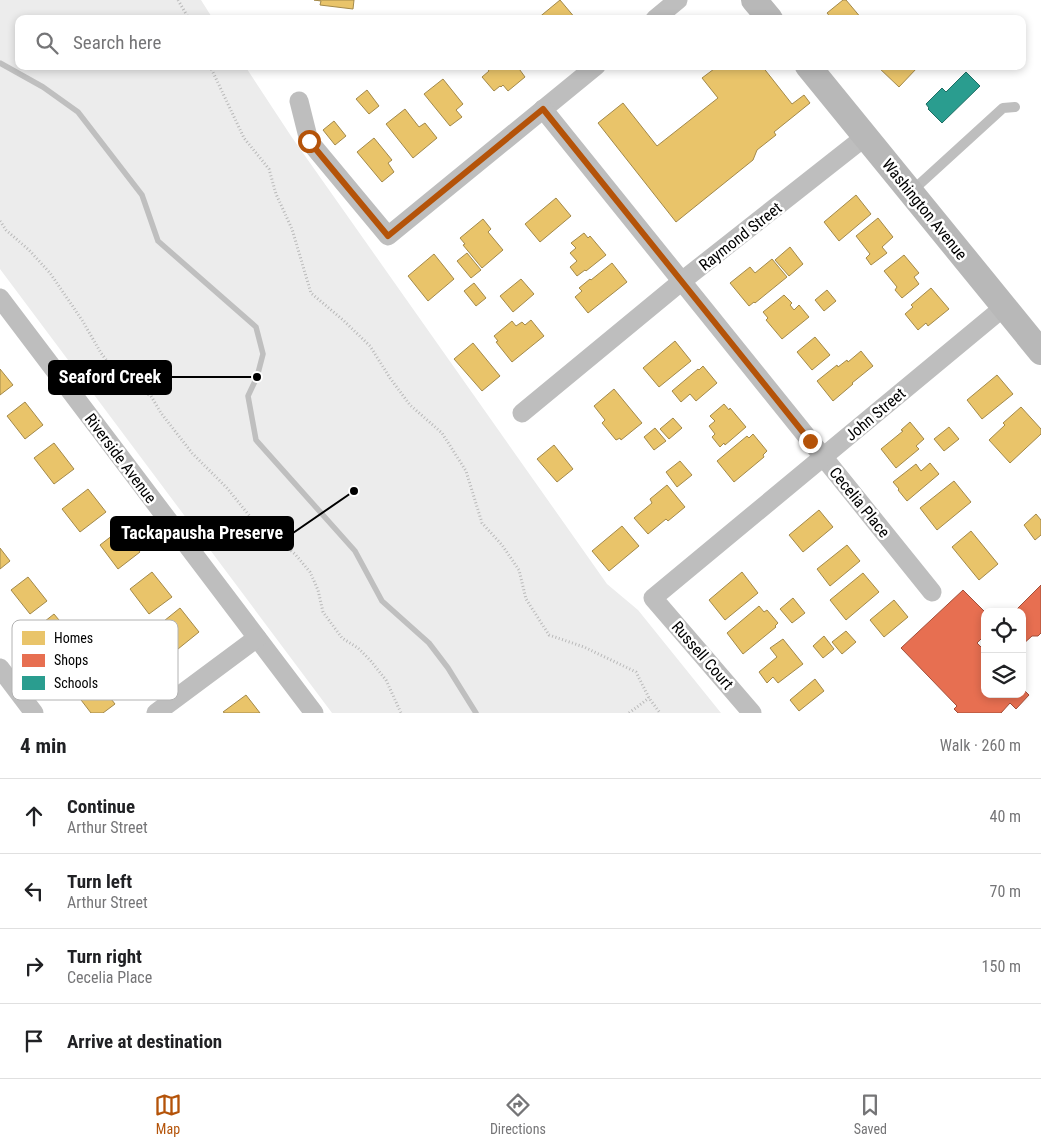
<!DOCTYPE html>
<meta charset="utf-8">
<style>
:root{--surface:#fff;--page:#f6f6f6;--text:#202124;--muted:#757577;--line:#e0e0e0;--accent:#b45309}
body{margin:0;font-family:"Roboto Condensed",sans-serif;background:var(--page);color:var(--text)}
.controls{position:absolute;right:15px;bottom:15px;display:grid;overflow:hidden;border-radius:10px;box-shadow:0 2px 8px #0003}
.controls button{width:45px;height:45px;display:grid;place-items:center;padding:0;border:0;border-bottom:1px solid var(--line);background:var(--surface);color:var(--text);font:25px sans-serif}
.stop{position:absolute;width:15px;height:15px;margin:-11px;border:4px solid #b45309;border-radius:50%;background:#fff}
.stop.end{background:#b45309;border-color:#fff;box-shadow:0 1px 5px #0008}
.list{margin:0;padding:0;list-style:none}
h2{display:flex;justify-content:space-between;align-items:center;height:65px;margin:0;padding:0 20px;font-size:21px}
h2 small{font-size:16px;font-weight:400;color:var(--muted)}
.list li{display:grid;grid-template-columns:32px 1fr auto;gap:15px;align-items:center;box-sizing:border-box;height:75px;padding:0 20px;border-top:1px solid var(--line)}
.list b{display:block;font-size:19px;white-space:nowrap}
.list p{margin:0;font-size:16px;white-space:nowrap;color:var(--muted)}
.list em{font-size:16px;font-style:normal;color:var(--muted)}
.icon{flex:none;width:28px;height:28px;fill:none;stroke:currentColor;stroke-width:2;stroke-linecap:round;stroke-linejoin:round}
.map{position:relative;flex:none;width:1041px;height:713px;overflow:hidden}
.search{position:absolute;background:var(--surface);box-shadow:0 2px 8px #0003;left:15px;right:15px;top:15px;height:55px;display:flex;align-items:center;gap:12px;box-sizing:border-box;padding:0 18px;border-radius:10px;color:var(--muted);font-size:19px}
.sheet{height:365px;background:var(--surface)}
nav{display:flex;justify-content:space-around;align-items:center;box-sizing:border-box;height:70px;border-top:1px solid var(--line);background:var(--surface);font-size:14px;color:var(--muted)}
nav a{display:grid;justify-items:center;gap:2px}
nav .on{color:var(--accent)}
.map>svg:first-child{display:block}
</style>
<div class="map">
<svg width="1041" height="713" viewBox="0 0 1041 713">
<rect width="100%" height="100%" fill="#fff"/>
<polygon fill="#ececec" points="0,0 201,0 213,19 19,19 19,66 245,66 291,136 607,584 638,610 721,713 332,713 0,269"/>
<g fill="#e9c46a" stroke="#a3894a">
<polygon points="314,0 354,0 353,9 320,5 321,1"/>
<polygon points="560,0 576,19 537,19"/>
<polygon points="843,0 846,0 862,19 832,19 827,13"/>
<polygon points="485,66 517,66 525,77 508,91 503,85 501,87 500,86 494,91 482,77 489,71"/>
<polygon points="718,66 762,66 792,104 804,95 810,103 774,132 776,135 757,150 753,160 676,222 598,123 623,103 657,146 718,98 702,78"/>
<polygon points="877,66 915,66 917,68 899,87"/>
<polygon points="443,79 463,104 456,110 462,117 450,126 424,94"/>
<polygon points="367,90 379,106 369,114 356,99"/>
<polygon points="405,109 419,127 425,123 437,138 413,158 386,124"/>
<polygon points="334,121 346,136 335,145 323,130"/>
<polygon points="374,138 392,160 388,163 394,172 382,182 357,152"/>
<polygon points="856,195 871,214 839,241 824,222"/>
<polygon points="556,198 571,216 540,242 525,224"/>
<polygon points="878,218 893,237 882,247 887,253 871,265 866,258 870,254 856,236"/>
<polygon points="483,219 491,229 488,232 503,250 482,268 463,245 465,244 460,238"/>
<polygon points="584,233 588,238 590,236 606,255 586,271 585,270 577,276 570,267 577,261 570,253 576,248 571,243"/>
<polygon points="790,247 803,264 789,276 775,260"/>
<polygon points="467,253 481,270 471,278 457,261"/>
<polygon points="434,254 454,279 428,301 408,276"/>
<polygon points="904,255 919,273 914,277 919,284 902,298 895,290 897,287 884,271"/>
<polygon points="772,259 787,277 755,303 754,302 749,306 730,283 750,267 755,273"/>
<polygon points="612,263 627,282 588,313 575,297 582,291 579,288 590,279 591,280"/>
<polygon points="521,279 534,294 513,312 500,296"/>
<polygon points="474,283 486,298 476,306 464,291"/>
<polygon points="931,288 949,309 928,326 926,323 918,330 905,314 913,307 911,305"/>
<polygon points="827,290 836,301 824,311 815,300"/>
<polygon points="784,295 792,303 790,305 794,310 799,305 809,317 782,339 766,320 768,318 763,312"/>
<polygon points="531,320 544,336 512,362 496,342 498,341 494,336 512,321 516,326 522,322 525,325"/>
<polygon points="815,337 830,355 812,370 797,352"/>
<polygon points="675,341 691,361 659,387 643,368"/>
<polygon points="473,343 500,376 482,391 454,359"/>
<polygon points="861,351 873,366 852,383 853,384 833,401 817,381 837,365 838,367 847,360 848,362"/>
<polygon points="703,366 717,383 696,401 690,394 681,402 672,391 698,369 699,370"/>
<polygon points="0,369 13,385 0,395"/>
<polygon points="997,375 1013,394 982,419 967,400"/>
<polygon points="614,389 642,423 621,440 620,438 616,440 602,423 605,420 594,406"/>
<polygon points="25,402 43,425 25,439 7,416"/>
<polygon points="724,404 729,410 730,408 746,427 725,445 724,443 720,447 712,437 715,434 709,426 715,421 710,416"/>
<polygon points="1021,407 1041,429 1041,434 1010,463 989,440 1005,425 1003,423"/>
<polygon points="673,418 682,428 669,439 660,429"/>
<polygon points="910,422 924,439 916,446 919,449 896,468 881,449 903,431 901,430"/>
<polygon points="949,427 959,439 944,451 934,439"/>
<polygon points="655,428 666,441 654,450 644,437"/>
<polygon points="753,434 767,451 763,455 764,457 734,482 717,461 747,436 749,438"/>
<polygon points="54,443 74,469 54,484 34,458"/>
<polygon points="554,445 573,469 557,482 537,459"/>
<polygon points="680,461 692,475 677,487 666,472"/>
<polygon points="930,463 939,474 907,501 898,490 899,489 893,482 916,464 921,471"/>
<polygon points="954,481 971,502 937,530 920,508"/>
<polygon points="667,485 685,507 668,521 666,519 648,534 634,518 652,503 650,499"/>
<polygon points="88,489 106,512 80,532 62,509"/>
<polygon points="819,510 833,527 803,552 789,535"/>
<polygon points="1036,514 1041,520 1041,535 1035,540 1024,525"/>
<polygon points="622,526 639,546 609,571 592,551"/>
<polygon points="122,528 140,552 118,569 100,545"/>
<polygon points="971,531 998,564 979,580 952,547"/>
<polygon points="847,545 860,561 830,586 817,569"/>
<polygon points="0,548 10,561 0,569"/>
<polygon points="152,572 172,597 149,614 130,589"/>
<polygon points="742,572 758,593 725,620 709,600"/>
<polygon points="863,573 879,592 846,620 830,600"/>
<polygon points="28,577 47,601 30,614 11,590"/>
<polygon points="793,598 805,613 792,623 780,609"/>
<polygon points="894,600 908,617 884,637 870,620"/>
<polygon points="759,606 764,612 767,610 778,623 775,626 776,627 743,654 727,633"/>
<polygon points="180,608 199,632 178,649 159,625"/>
<polygon points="54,614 69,632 44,651 30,633"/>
<polygon points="846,631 856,642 842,654 832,642"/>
<polygon points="824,636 834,649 823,658 813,646"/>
<polygon points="783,639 803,664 778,683 773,677 767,683 759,672 777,657 770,648"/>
<polygon points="815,679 824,691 799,711 790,700"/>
<polygon points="97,681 115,704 103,713 91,713 78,696"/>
<polygon points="246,695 260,713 225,713 223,712"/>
</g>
<g fill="#e76f51" stroke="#a24e39">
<polygon points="1041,585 1041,633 1038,636 1032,636 1022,645 1022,612 1014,612"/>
<polygon points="963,590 985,612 985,635 977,643 985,651 985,694 1022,694 1022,688 1029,695 1016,709 1010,703 1001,713 958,713 954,709 957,706 901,648"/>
</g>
<polygon fill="#2a9d8f" stroke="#1d6e64" points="966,72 980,86 942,123 928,109 929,108 926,104 942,88 946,92"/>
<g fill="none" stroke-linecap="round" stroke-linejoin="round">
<polyline stroke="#bfbfbf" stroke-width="5.5" points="0,63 43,87 78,112 142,195 158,241 256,327 263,354 257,377 248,396 256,440 355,551 382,601 429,643 448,668 476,713"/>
<g stroke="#b9b9b9" stroke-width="3" stroke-dasharray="1 2.5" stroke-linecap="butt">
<polyline points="178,0 189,19"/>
<polyline points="210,66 244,138 269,169 276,194 292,229 311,293 343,320 370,346 390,378 410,405 442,433 466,471 482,523 502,545 519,570 526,599 549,635 584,647 636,672 649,698 660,713"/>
<polyline points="0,221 6,230 29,250 50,273 82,320 101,353 117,374 134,387 151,396 161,413 192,453 227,488 257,525 275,537 295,554 310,572 318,590 323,612 342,638 358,648 370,660 386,680 401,713"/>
<polyline points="629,713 649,698"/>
</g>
<polyline stroke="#bebebe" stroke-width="10" points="912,191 1003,108 1015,107"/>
<g stroke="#bebebe" stroke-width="19">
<polyline points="655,19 678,0"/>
<polyline points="299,101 309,141 388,236 596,66"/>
<polyline points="543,109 932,592"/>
<polyline points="0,298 314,713"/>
<polyline points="522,413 682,281 866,136"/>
<polyline points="0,668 34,713"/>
<polyline points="156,713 257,638"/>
<polyline points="752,713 653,598 1004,307"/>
</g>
<g stroke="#b8b8b8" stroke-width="26">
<polyline points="754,0 770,19"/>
<polyline points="808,66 1041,352"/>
</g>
</g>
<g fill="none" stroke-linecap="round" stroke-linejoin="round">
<polyline stroke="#b45309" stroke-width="6" points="309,141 388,236 543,109 810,441"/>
</g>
<g text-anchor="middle" stroke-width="5" stroke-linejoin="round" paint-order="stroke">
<g font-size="16" fill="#000" stroke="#fff">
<text transform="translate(925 209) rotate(51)" y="6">Washington Avenue</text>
<text transform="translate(740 236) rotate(-38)" y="6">Raymond Street</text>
<text transform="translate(875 414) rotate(-40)" y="6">John Street</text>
<text transform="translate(121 458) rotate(53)" y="6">Riverside Avenue</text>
<text transform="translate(860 502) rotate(51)" y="6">Cecelia Place</text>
<text transform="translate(703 655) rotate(49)" y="6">Russell Court</text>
</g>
</g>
<rect x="12" y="620" width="166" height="80" rx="8" fill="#fff" stroke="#b2b2b2" stroke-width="1"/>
<rect x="22" y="631" width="23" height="14" fill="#e9c46a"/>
<rect x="22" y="654" width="23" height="13" fill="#e76f51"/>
<rect x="22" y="676" width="23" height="14" fill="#2a9d8f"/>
<g font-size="14" fill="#000">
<text x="54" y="643">Homes</text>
<text x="54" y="665">Shops</text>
<text x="54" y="688">Schools</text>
</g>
<path fill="none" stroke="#000" stroke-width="2" d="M257 377L171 377M354 491L293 533"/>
<g fill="#000" stroke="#fff" stroke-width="2">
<circle cx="257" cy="377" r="5"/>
<circle cx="354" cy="491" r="5"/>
</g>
<g fill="#000" stroke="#000" stroke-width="2">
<rect x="49" y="361" width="122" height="33" rx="5"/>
<rect x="111" y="517" width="182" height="33" rx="5"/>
</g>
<g font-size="18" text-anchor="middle" font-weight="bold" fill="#fff">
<text x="110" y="383">Seaford Creek</text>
<text x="202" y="539">Tackapausha Preserve</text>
</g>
</svg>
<div class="controls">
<button><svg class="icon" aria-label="locate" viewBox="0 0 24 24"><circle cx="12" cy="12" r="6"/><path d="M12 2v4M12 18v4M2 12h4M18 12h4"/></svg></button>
<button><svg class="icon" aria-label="layers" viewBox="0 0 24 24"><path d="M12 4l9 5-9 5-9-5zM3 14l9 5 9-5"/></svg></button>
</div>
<div class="stop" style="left:309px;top:141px"></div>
<div class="stop end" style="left:810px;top:441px"></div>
<div class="search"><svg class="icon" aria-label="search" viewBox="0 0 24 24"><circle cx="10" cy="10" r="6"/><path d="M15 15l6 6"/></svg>Search here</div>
</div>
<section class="sheet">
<h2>4 min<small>Walk · 260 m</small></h2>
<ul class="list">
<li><svg class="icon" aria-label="ahead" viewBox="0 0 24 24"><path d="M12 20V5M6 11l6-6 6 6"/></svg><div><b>Continue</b><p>Arthur Street</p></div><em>40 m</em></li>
<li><svg class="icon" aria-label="left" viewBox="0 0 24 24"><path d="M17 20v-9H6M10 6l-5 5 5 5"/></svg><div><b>Turn left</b><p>Arthur Street</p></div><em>70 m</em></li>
<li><svg class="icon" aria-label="right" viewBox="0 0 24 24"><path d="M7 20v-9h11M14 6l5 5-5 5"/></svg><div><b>Turn right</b><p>Cecelia Place</p></div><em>150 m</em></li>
<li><svg class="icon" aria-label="arrive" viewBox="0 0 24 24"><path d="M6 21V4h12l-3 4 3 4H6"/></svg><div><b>Arrive at destination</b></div></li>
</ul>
</section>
<nav>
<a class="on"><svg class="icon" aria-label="map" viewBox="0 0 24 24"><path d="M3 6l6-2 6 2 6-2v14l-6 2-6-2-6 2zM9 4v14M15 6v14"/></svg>Map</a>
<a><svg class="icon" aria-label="directions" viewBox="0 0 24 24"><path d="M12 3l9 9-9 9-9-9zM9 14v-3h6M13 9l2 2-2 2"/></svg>Directions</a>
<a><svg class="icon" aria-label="saved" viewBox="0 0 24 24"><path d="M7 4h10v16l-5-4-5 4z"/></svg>Saved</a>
</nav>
